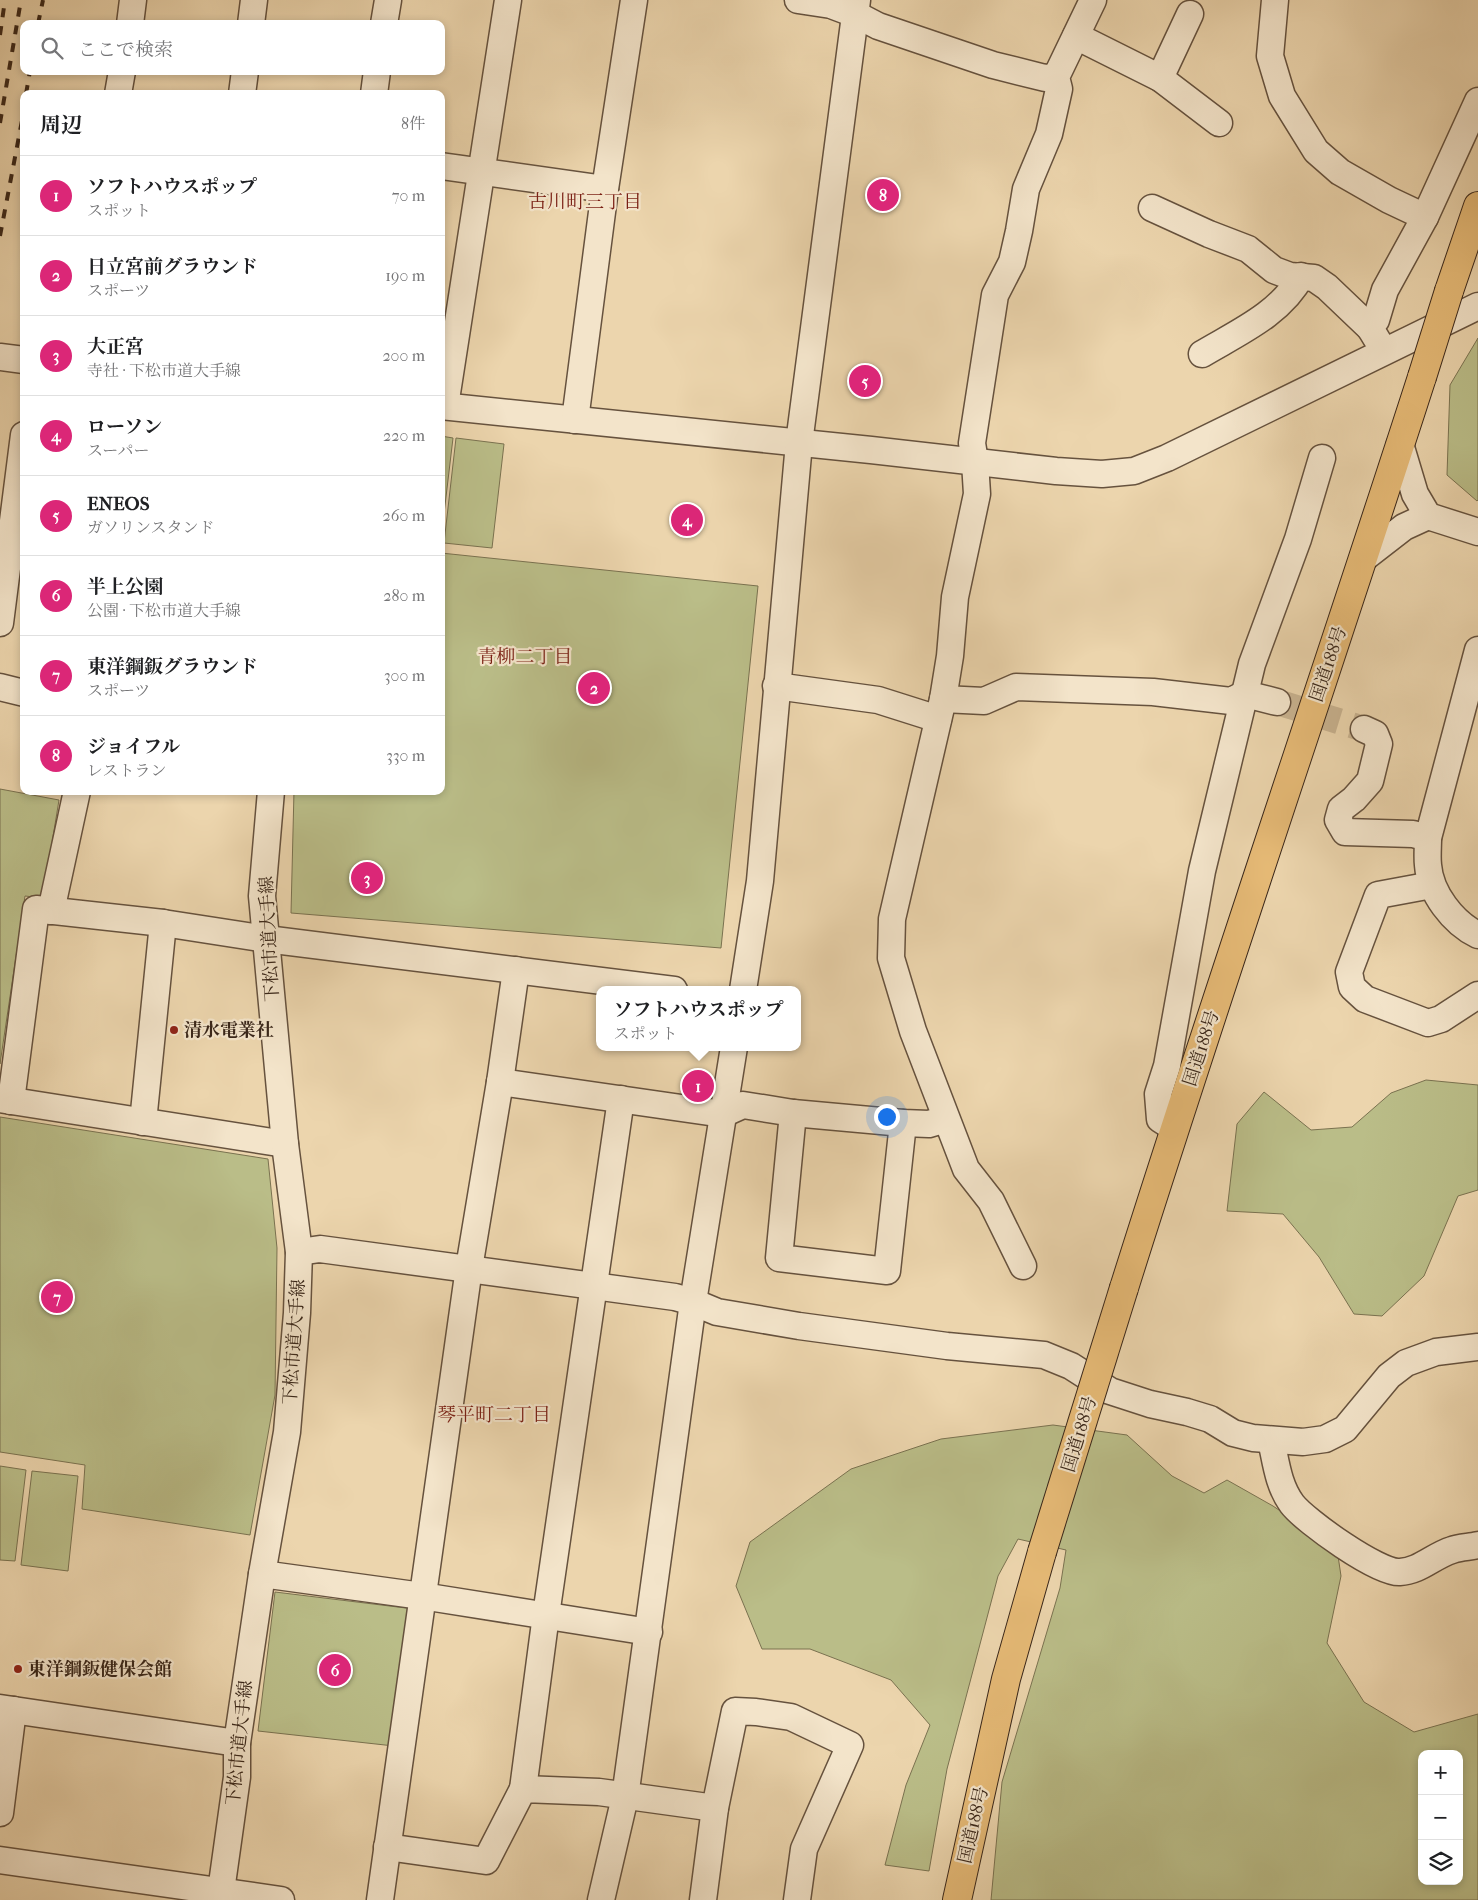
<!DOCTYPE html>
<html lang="ja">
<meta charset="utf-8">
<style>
:root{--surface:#fff;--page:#f6f6f6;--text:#202124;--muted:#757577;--line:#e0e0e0;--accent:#db2777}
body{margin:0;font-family:"IM FELL French Canon","Noto Serif JP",serif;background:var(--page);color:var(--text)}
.controls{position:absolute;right:15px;bottom:15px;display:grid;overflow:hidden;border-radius:10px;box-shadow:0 2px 8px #0003}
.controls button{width:45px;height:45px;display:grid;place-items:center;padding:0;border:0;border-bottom:1px solid var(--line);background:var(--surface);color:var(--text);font:25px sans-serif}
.you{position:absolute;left:886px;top:1116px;width:18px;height:18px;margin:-12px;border:4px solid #fff;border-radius:50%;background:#1a73e8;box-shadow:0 0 0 8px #1a73e833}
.badge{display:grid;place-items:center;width:32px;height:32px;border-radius:50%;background:var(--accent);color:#fff;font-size:16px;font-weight:700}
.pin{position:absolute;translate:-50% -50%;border:2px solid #fff;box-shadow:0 1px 5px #0006}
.popup{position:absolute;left:596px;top:986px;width:205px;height:65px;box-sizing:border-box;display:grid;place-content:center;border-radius:10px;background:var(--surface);filter:drop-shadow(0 1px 4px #0005);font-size:16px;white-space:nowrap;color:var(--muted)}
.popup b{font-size:19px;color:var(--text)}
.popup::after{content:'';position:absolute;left:50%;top:100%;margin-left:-10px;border:10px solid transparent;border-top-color:var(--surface)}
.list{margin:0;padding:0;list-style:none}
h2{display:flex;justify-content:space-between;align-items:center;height:65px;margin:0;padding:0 20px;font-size:21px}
h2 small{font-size:16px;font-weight:400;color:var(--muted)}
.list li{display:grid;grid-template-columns:32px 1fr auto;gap:15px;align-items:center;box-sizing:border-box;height:80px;padding:0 20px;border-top:1px solid var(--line)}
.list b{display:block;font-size:19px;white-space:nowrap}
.list p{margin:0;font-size:16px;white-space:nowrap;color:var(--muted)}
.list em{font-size:16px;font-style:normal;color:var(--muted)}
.icon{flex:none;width:28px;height:28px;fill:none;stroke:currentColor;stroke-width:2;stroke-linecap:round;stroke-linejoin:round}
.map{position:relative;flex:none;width:1478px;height:1900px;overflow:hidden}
.search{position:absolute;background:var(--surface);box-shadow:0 2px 8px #0003;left:20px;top:20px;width:425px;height:55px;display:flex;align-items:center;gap:12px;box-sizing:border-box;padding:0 18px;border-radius:10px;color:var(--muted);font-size:19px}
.panel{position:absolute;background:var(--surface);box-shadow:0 2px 8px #0003;left:20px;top:90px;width:425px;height:705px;border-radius:10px}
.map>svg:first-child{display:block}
</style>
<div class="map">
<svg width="1478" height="1900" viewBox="0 0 1478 1900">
<rect width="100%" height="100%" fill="#ecd5ad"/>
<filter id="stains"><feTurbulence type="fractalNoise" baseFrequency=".004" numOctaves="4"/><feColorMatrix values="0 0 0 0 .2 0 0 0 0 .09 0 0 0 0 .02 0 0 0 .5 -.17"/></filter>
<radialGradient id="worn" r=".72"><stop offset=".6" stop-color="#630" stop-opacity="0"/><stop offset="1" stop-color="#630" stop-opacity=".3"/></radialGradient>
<g fill="#babd88" stroke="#7a7250" fill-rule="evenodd">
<polygon points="1478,338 1478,500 1477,501 1447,475 1450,385"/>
<polygon points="441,436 453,438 441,539"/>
<polygon points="456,438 504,444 492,548 444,543"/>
<polygon points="441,553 758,586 721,948 291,913 294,791 441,791"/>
<polygon points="0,789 59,800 43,898 25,896 0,1064"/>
<polygon points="1426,1080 1478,1085 1478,1190 1458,1196 1424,1276 1382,1316 1354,1314 1319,1257 1283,1214 1227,1211 1237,1124 1264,1092 1311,1130 1352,1127 1391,1093"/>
<polygon points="0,1117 268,1159 277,1248 275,1395 250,1535 82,1509 85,1465 0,1452"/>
<path d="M1053 1425 1127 1435 1172 1476 1204 1493 1227 1480 1273 1506 1337 1549 1341 1576 1327 1643 1364 1702 1414 1732 1478 1714V1900H991L1002 1782 1060 1588 1066 1550 1018 1539 998 1576 947 1769 929 1871 885 1865 906 1785 930 1725 891 1680 810 1649H762L736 1586 750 1542 851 1469 941 1439ZM1422 1754H1459V1881H1422Z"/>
<polygon points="0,1466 26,1470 15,1561 0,1560"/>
<polygon points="32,1471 78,1476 68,1571 21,1565"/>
<polygon points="275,1592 414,1609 394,1746 258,1731"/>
</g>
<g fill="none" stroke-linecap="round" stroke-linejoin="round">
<polyline stroke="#c8b28f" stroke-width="26" stroke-dasharray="26 13" stroke-linecap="butt" points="1277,702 1364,729"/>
<defs>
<g id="minor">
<polyline points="798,0 831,5 855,14 878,26 993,65 1045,78 1056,77"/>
<polyline points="1275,0 1270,56 1282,96 1316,151 1340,172 1389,200 1425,217"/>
<polyline points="130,24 133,0"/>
<polyline points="251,24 254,0"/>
<polyline points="384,24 388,0"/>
<polyline points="1076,36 1160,78 1219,123"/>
<polyline points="1160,78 1190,14"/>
<polyline points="118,94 122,71"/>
<polyline points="242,94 245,71"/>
<polyline points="374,94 377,71"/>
<polyline points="441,166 605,189"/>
<polyline points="1152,208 1209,234 1248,249 1274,270 1290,276 1314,278 1327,287 1370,328"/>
<polyline points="1384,351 1370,328 1376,320 1385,290 1425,217 1478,101"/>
<path d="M1202 354C1237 333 1281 314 1301 276"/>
<polyline points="0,357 24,360"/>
<polyline points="441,406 871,450 1056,471 1102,474 1134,471 1167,458 1478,306"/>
<polyline points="445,406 508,0"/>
<polyline points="575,420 605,189 634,0"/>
<polyline points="1400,444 1415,494 1428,516 1478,532"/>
<polyline points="1364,558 1404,527 1428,516"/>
<polyline points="0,623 24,435"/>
<path d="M1478 650 1428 838C1428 847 1427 857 1428 865 1430 893 1453 923 1478 935"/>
<polyline points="776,686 878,700 938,719"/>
<polyline points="0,687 24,693"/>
<polyline points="943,699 984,701 1016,687 1153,692 1231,701 1245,694 1277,702"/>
<polyline points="1364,729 1375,734 1379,744 1370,781 1354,799 1341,809 1338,820 1345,832 1413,834 1428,838"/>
<polyline points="1432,885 1378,895 1349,972 1352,987 1365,999 1428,1023 1441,1019 1478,995"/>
<polyline points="51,911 77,791"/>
<polyline points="743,990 760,881 799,443 857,0"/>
<polyline points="500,1082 723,1114 743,1105 793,1113 903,1123 929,1124 946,1119"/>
<polyline points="0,1099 285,1144"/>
<polyline points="11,1101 36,909 163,923 266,939 674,990"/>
<polyline points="793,1113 779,1258 887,1271 903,1123"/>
<polyline points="143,1122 163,923"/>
<polyline points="1174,1128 1160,1119 1158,1094 1167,1066 1202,871 1252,664 1298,539 1322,458"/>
<polyline points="299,1252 320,1249 675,1297 693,1302 717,1312 799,1326 947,1346 1044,1355 1071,1366 1110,1391 1150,1404 1187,1412 1210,1419 1233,1433 1253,1438 1303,1442 1325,1439 1345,1429 1389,1376 1406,1363 1436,1352 1478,1347"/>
<polyline points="1023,1266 991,1201 966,1169 913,1031 891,958 892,919 943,699 950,656 955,597 977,494 975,462 972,443 995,295 1012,262 1019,231 1026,189 1049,134 1059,89 1056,77 1093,0"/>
<path d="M1271 1440C1276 1462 1278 1485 1292 1504 1305 1521 1379 1574 1400 1572 1420 1571 1433 1556 1452 1550 1460 1547 1470 1547 1478 1545"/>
<polyline points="262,1574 422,1596 649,1632"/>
<polyline points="0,1708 237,1743"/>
<polyline points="523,1789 546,1615 621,1099"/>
<polyline points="0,1813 13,1710"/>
<polyline points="387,1847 486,1861 523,1789 599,1792 715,1808"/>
<polyline points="0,1860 281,1900"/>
<polyline points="221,1891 237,1777 237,1743 262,1574 287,1432 297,1313 299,1252 285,1144 262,896 271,791"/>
<polyline points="380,1900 469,1268 500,1082 516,970"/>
<polyline points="601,1900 625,1797 693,1302 734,1047"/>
<polyline points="703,1900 715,1808 735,1711 756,1712 791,1717 850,1745 804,1849 797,1900"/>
</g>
<g id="highway">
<polyline points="1449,291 1478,206"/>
<path d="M1124 1288C1220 983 1324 681 1422 377"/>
<polyline points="957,1900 1006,1679 1042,1552"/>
</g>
</defs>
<use href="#minor" stroke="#66523e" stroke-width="29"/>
<use href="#highway" stroke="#392619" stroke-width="30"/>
<use href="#minor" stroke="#f3e4ca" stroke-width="26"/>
<use href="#highway" stroke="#e6ba76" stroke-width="28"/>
<g stroke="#392619" stroke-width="4" stroke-dasharray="9 9" stroke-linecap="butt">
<polyline points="38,24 43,0"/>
<polyline points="0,35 5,0"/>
<polyline points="26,94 30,71"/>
<polyline points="0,123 21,0"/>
<polyline points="0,236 24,110"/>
</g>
<defs>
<g id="highway-bridge">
<polyline points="1422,377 1449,291"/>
<polyline points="1042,1552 1124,1288"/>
</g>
</defs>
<use href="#highway-bridge" stroke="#392619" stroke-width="30" stroke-linecap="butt"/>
<use href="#highway-bridge" stroke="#e6ba76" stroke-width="28"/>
</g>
<g fill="#8f2418" stroke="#f3e4ca" stroke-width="2">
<circle cx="174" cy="1030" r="5"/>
<circle cx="18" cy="1669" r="5"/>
</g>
<g text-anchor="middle" stroke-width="4.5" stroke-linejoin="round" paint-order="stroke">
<g font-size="18" fill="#392619" stroke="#f3e4ca">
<text transform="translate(1328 664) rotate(-71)" y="6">国道188号</text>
<text transform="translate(269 939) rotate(-93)" y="6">下松市道大手線</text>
<text transform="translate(1201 1048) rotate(-72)" y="6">国道188号</text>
<text transform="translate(294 1342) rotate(-86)" y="6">下松市道大手線</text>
<text transform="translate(1079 1434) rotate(-73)" y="6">国道188号</text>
<text transform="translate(239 1743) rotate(-84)" y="6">下松市道大手線</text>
<text transform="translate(973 1825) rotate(-77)" y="6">国道188号</text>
</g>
<g font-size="18" font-weight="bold" fill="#392619" stroke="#f3e4ca" text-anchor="start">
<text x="184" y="1036">清水電業社</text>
<text x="28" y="1675">東洋鋼鈑健保会館</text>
</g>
<g font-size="19" fill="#7a1f14" stroke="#f3e4ca">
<text x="585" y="208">古川町三丁目</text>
<text x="525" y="663">青柳二丁目</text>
<text x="494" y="1421">琴平町二丁目</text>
</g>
</g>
<rect width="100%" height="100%" filter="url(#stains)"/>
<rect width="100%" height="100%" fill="url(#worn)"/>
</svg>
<div class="controls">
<button>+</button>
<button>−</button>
<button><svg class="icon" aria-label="layers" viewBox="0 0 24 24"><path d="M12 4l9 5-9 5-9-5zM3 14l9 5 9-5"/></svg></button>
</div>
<div class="you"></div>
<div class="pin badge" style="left:698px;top:1086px">1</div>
<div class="popup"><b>ソフトハウスポップ</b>スポット</div>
<div class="pin badge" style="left:594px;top:688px">2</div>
<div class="pin badge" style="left:367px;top:878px">3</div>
<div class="pin badge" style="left:687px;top:520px">4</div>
<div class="pin badge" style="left:865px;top:381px">5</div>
<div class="pin badge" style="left:335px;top:1670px">6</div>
<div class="pin badge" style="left:57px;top:1297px">7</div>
<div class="pin badge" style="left:883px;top:195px">8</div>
<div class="search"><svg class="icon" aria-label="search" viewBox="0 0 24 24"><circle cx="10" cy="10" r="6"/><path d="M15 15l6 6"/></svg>ここで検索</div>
<section class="panel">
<h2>周辺<small>8件</small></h2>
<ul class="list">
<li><span class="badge">1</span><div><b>ソフトハウスポップ</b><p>スポット</p></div><em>70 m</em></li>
<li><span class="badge">2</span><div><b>日立宮前グラウンド</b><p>スポーツ</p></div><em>190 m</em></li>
<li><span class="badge">3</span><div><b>大正宮</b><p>寺社 · 下松市道大手線</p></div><em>200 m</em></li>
<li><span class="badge">4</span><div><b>ローソン</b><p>スーパー</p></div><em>220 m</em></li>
<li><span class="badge">5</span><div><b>ENEOS</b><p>ガソリンスタンド</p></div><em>260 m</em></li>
<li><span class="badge">6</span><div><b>半上公園</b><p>公園 · 下松市道大手線</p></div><em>280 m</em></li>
<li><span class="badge">7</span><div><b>東洋鋼鈑グラウンド</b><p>スポーツ</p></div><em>300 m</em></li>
<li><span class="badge">8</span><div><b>ジョイフル</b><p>レストラン</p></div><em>330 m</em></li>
</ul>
</section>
</div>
